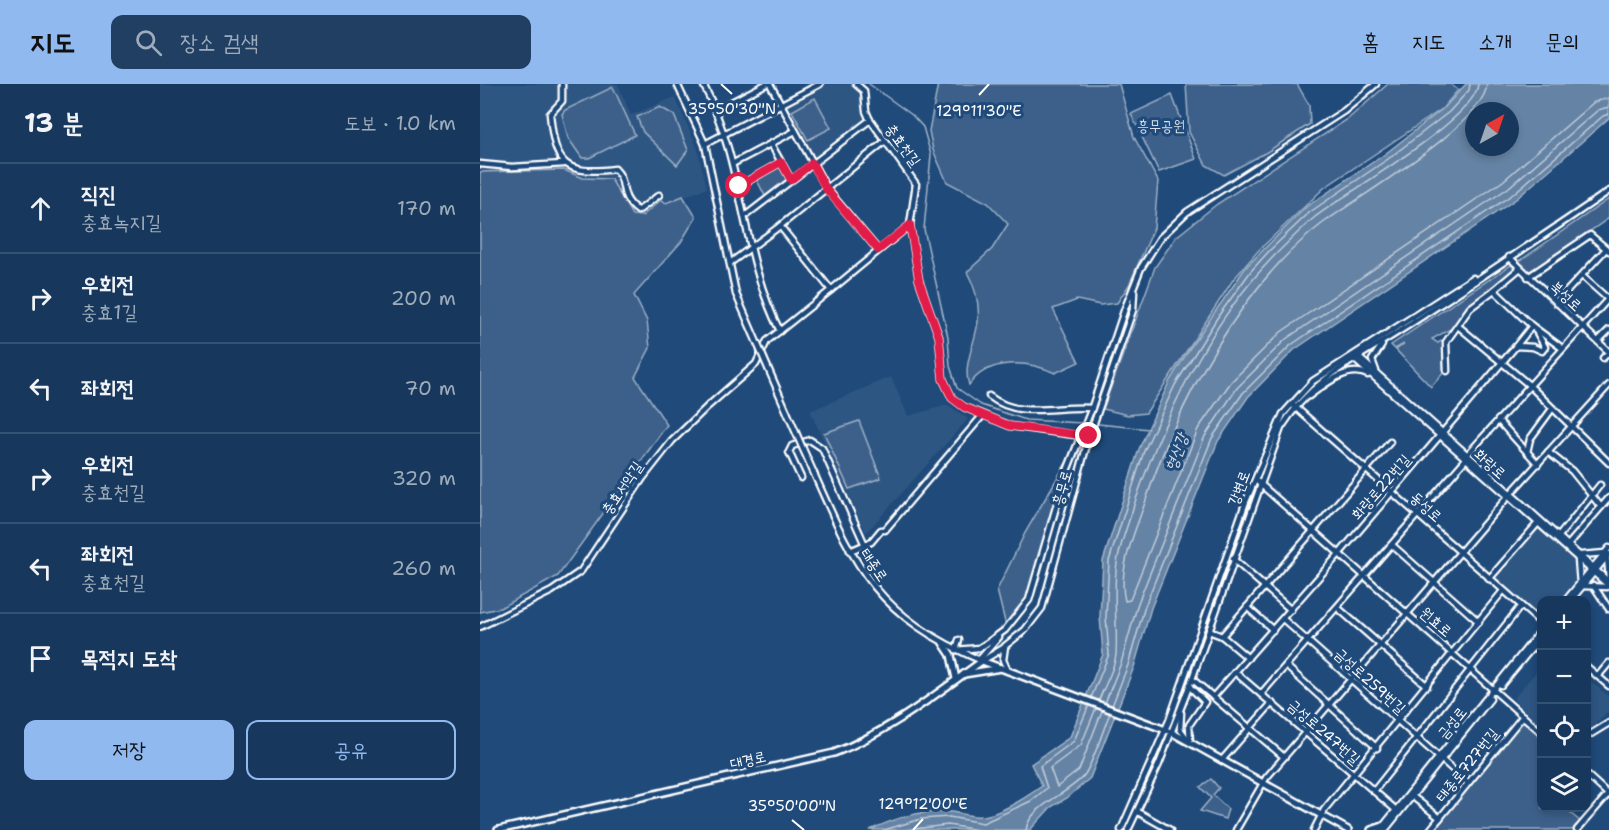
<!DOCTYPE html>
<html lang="ko">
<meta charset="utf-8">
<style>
:root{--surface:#17385c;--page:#203f62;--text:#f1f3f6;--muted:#9eacbb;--line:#365272;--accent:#90b9f0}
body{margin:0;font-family:"Shantell Sans","Poor Story",sans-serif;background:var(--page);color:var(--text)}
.controls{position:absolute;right:18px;bottom:18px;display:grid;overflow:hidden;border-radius:12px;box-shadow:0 3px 9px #0003}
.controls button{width:54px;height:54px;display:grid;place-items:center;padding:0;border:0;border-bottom:2px solid var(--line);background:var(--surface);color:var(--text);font:30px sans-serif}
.compass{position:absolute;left:985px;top:18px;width:54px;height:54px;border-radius:50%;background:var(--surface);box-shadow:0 3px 9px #0003;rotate:40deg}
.stop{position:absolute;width:18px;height:18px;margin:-14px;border:4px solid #e11d48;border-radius:50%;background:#fff}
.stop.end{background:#e11d48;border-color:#fff;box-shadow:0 2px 6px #0008}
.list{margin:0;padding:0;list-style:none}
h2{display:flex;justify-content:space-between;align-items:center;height:78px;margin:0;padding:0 24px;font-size:26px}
h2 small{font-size:20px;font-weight:400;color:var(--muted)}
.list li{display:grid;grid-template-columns:39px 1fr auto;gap:18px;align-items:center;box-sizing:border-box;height:90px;padding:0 24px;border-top:2px solid var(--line)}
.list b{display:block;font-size:22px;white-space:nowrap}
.list p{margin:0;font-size:20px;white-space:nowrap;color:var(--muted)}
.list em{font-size:20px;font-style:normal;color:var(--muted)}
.actions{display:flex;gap:12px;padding:18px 24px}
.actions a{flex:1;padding:14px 0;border:2px solid var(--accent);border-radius:12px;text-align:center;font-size:21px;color:var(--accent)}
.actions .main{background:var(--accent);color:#111}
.icon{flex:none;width:33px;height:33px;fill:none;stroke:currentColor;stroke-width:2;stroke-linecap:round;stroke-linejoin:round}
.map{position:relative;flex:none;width:1129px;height:746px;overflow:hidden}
header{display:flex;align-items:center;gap:36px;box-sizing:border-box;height:84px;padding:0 30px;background:var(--accent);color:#111}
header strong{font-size:28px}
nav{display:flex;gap:33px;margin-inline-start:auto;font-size:21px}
.search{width:420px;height:54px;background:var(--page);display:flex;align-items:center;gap:15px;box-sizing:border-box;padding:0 21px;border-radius:12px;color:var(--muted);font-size:22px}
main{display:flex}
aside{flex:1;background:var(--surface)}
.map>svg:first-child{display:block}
</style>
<header>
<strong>지도</strong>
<div class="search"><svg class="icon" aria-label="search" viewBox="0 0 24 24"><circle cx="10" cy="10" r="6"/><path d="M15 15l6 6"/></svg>장소 검색</div>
<nav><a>홈</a><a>지도</a><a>소개</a><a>문의</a></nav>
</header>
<main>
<aside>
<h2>13 분<small>도보 · 1.0 km</small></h2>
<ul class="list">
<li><svg class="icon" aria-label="ahead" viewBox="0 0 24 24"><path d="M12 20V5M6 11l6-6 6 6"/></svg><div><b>직진</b><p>충효녹지길</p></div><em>170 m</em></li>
<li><svg class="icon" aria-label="right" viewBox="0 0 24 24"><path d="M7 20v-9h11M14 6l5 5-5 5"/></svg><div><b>우회전</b><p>충효1길</p></div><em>200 m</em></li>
<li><svg class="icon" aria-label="left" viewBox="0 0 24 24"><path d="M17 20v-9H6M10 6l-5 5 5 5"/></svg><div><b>좌회전</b></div><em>70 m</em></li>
<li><svg class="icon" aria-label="right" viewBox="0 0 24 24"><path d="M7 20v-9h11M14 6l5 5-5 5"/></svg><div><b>우회전</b><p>충효천길</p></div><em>320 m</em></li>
<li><svg class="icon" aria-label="left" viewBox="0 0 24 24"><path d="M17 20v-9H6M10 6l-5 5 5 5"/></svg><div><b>좌회전</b><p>충효천길</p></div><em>260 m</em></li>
<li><svg class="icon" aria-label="arrive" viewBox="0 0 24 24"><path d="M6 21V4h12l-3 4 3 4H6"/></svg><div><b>목적지 도착</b></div></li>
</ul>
<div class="actions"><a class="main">저장</a><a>공유</a></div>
</aside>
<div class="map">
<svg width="1129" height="746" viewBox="0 0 1129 746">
<rect width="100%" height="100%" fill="#1f4a7a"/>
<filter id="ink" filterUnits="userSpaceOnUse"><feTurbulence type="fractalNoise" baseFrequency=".0167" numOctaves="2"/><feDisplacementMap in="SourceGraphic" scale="12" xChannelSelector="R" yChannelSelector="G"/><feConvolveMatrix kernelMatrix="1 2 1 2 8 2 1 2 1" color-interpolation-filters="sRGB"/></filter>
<g filter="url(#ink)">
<g fill="#2e5683">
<polygon points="0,0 138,0 151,31 195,13 217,63 227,104 185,119 181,116 162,132 152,131 130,95 103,94 83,86 0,88"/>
<polygon points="344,0 371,0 379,5 382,8 386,36 338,75 333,74 304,21"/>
<polygon points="411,293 428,332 468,321 488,335 386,449 330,327"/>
<polygon points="1058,439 1097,473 1100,500 1086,516 1062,516 1061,540 1009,495"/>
<polygon points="1061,582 1061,642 1033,615"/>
<polygon points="1106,593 1129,613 1129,626 1107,649"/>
</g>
<g fill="#3c618b" stroke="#9eb0c5" stroke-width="1.5">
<path d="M458 0H639L654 53 678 97 674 144 649 201 637 219 620 221 597 216 573 225 599 278 575 289C547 276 508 274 489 301 482 281 496 258 498 237 500 220 495 203 487 188L512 165 528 140 508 119 467 98 453 66 449 47Z"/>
<polygon points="706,0 817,0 829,21 830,40 787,68 744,91 726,81 709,48"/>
<polygon points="908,0 970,0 978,6 962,25 844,104 778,167 753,196 666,329 648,331 623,325 675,183 696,153 737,120 868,35"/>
<polygon points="133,3 155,51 109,74 102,74 88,54 82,30 85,26"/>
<polygon points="692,11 716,75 679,88 651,30"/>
<polygon points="335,14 351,44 328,56 312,27"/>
<polygon points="180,23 194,31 208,66 197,81 163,48 157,33"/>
<polygon points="300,79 308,94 285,112 276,94"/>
<polygon points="84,86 103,94 131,95 152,131 162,132 181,116 186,119 203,112 216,133 201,158 154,211 167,237 170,264 155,293 187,341 78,492 20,524 0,528 0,88"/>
<polygon points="1129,115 1129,134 1048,190 1038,178"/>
<polygon points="1031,181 1034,184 1032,189 985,226 976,242 952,255 958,259 961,257 964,259 965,287 951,303 916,266 924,260 915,265 911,261"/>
<polygon points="379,337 401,394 369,405 344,349"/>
<polygon points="586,379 547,516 526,542 517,506 545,449"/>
<polygon points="1045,635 1061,651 1062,724 1084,724 1101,738 1093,746 955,746 975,716"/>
<polygon points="731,695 739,704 733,711 748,725 745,735 720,727 731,714 720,703"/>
</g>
<path fill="#6583a4" stroke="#a3b5c8" stroke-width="1.5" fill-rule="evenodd" d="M986 0H1129V34L1036 115 814 266 768 313 738 357 671 524 654 583 610 694 587 714 571 723 550 746H390C416 734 442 725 471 728 481 729 494 734 504 732 524 728 545 714 562 702L551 680 590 653 623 570 620 533 623 477 659 365 689 298 710 264 766 183 826 123 905 70 965 23ZM994 27H1030V63H994Z"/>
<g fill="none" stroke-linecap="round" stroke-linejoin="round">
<g stroke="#c1cddb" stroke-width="1.5">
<path d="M1007 0C1005 40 876 114 843 139 762 200 697 321 666 416 656 445 637 486 645 517L650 516 718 345 751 298 801 248 1023 97 1114 18 1129 14"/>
<polyline points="611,614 629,570 626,533 629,477 664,367 695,301 739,231 771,187 790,166 830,128 908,75 969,28 989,6 990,0"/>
<path d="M619 616C624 602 635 585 636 570 638 540 632 509 637 479 640 459 649 438 655 418 685 331 730 238 795 171 808 158 821 145 835 133 865 109 996 35 998 0"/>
<polyline points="625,619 641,579 658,519 725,352 757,304 806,255 1028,104 1118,26 1129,23"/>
<polyline points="632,622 648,581 665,522 732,354 763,309 811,261 1033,110 1123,32 1129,30"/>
<polyline points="616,624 601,661 570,684 577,703 599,686 622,627"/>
<polyline points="404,746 441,735 469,733 503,739 551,717 567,704 560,682 594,657 609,621"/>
<polyline points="424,746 468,741 498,746"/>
<path d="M546 746C549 721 592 709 605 690 616 672 622 648 630 629"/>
</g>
<g stroke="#a3b5c8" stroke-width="1.5">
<polyline points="389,0 432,31 443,43 451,71 444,145 468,253 470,282 477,304 501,321 546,336 603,339"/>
<polyline points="608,339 669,345"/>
</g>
<defs>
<g id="minor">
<path d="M82 0V17L70 30C75 81 84 91 135 85 149 99 136 110 158 127L179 111"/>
<polyline points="197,0 225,60 256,210"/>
<path d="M223 0C265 80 260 169 300 247"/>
<polyline points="290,0 347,105 398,166"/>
<polyline points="376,0 384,7 386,27 389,34 436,100 430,141 439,196 459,253 463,295 472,314 484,323 530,342 609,353"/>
<polyline points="236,26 286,0"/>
<polyline points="225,60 340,0"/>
<polyline points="291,60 311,96"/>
<polyline points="254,79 315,47"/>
<polyline points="0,80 32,83 84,80"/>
<polyline points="259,102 301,78"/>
<polyline points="265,132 390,36"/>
<polyline points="300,142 351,206 430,141"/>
<polyline points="1029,173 1129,268"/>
<polyline points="250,179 300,142 404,58"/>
<polyline points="1102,192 1128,215"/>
<polyline points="1048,193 1110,151 1129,167"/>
<polyline points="1076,219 1126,165"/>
<polyline points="978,242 1049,301 1129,379"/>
<polyline points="1118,257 1129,246"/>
<polyline points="1036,262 1052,242 1082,264"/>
<polyline points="876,271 1129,498"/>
<polyline points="1123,274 1129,268"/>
<polyline points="874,275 1129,502"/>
<polyline points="896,287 892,276 902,261"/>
<polyline points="967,287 966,258 990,224 1014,206"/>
<path d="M509 312C540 336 577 321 612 324"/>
<path d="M829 312C844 301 868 280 888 291"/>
<polyline points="814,322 1062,540"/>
<polyline points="1018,336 1058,380"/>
<path d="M323 365C372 473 385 527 502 577L525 563"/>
<polyline points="1047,368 1050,355 1072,325"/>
<polyline points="1068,368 1092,387 1121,423"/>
<polyline points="987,371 1129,214"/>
<polyline points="321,394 309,368 312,362 330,356 342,364 385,461"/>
<polyline points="778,398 1062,649"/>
<polyline points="1079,452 1120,401"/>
<polyline points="912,461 999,538"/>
<polyline points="1088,461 1129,414"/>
<polyline points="370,467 391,458 401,446 405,446 503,331"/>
<polyline points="1101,471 1125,469"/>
<polyline points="1127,473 1129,494"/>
<polyline points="753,475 811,526"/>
<polyline points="1098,475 1100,500"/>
<polyline points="1009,495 1058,439"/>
<polyline points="1113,501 1129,525"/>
<polyline points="1103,502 1127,503"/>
<polyline points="1086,516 1129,464"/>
<polyline points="1091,516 1129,470"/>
<polyline points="767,523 793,546"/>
<polyline points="858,524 947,602"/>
<polyline points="803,535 988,699"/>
<polyline points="0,543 72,507 101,487 163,394 192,357 227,323 276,280 287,257 351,206"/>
<polyline points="729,547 742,552 768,574"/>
<polyline points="742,552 910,358"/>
<polyline points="476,566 499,564 510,557 525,546 549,516 585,392 611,326 645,224 661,184 680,154 707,128 864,27 896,0"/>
<polyline points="476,566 479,556"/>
<polyline points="499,576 519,553"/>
<polyline points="806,582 897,664"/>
<polyline points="1106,582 1129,602"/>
<polyline points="528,587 523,576 525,562 545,546 562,524 609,353 653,226 654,208"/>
<polyline points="755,588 916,726"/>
<polyline points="1118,592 1129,579"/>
<polyline points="712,595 804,673"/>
<polyline points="1021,601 1062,552"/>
<polyline points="709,602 725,618 709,641 710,658"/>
<polyline points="781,610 986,375"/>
<polyline points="733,613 860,469 1036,262 1053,263 1062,267 1065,263 1055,245 1014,206 1039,185"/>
<polyline points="701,629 700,645 709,657"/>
<polyline points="1106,653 1129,639"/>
<polyline points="742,676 792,619"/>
<polyline points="1106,690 1129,711"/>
<polyline points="894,707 1040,523"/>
<polyline points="933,713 960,734"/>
<polyline points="658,728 690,746"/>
<polyline points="641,746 689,637 766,417 803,330 833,297 993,194"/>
<path d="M648 746 679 680 712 595 801 344C833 292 886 270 935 237 1000 194 1065 151 1129 107"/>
<polyline points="756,746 786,694 1031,409 1129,301"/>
<polyline points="834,746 844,726 1023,507"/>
<polyline points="900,746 1062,545"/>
<polyline points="905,746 1010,615"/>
<polyline points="950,746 1043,632"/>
<polyline points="1097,746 1129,709"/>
</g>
<g id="major">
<polyline points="463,559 471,571 476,595"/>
<polyline points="484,590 521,584"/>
<path d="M18 746 354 669C407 649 456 610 502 577L691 648 868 746"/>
<polyline points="891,746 903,742"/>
</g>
</defs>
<use href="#minor" stroke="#fff" stroke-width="9"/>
<use href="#major" stroke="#fff" stroke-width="10"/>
<use href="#minor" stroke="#1f4a7a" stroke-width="4.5"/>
<use href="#major" stroke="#1f4a7a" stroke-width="5"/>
<defs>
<polyline id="minor-bridge" points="256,210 323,365"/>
</defs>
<use href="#minor-bridge" stroke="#fff" stroke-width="9" stroke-linecap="butt"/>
<use href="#minor-bridge" stroke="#1f4a7a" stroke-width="4.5"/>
</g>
</g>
<g fill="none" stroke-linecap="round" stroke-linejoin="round" filter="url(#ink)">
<polyline stroke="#e11d48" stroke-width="8" points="259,102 301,78 311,96 332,79 346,105 398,166 430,141 439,196 459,253 463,295 472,314 484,323 530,342 609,352"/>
</g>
<path fill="none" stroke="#fff" stroke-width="2" d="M241 0 252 10M499 11 509 0M312 736 324 746M433 746 443 735"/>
<g text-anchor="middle" stroke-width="6" stroke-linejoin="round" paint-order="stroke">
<g font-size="15" fill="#d8dfe8" stroke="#1f4a7a">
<text x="681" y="47">흥무공원</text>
</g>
<g font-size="15" fill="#fff" stroke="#1f4a7a">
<text transform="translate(423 61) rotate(54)" y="5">충효천길</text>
<text transform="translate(1086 212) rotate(43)" y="5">북성로</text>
<text transform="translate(1010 380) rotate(42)" y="5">화랑로</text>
<text transform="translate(901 403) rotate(-49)" y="5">화랑로22번길</text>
<text transform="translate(142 404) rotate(-56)" y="5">충효서악길</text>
<text transform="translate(582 404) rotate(-74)" y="5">흥무로</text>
<text transform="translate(759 404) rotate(-69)" y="5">강변로</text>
<text transform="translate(946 423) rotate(42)" y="5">동성로</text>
<text transform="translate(394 481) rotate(56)" y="5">태종로</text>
<text transform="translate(956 538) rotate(41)" y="5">원효로</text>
<text transform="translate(890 597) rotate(42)" y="5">금성로259번길</text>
<text transform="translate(972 639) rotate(-51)" y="5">금성로</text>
<text transform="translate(844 648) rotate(41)" y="5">금성로247번길</text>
<text transform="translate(268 676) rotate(-13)" y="5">대경로</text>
<text transform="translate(987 681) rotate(-51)" y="5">태종로727번길</text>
</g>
<g font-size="16" font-style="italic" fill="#d8e0e8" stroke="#1f4a7a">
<text transform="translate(696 368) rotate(-70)" y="6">형산강</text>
</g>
</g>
<g font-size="15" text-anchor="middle" fill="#fff" stroke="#1f4a7a" stroke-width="6" stroke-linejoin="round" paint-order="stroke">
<text x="252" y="30">35°50'30"N</text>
<text x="499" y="32">129°11'30"E</text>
<text x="443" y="725">129°12'00"E</text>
<text x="312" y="727">35°50'00"N</text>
</g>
</svg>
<div class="controls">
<button>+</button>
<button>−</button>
<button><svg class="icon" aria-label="locate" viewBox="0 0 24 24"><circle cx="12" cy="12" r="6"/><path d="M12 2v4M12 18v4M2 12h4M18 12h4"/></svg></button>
<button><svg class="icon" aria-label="layers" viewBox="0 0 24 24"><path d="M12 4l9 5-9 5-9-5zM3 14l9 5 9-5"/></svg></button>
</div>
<svg class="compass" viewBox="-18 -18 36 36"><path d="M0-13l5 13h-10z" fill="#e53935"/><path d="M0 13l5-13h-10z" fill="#9eacbb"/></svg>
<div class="stop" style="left:259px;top:102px"></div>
<div class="stop end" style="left:609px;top:352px"></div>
</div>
</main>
